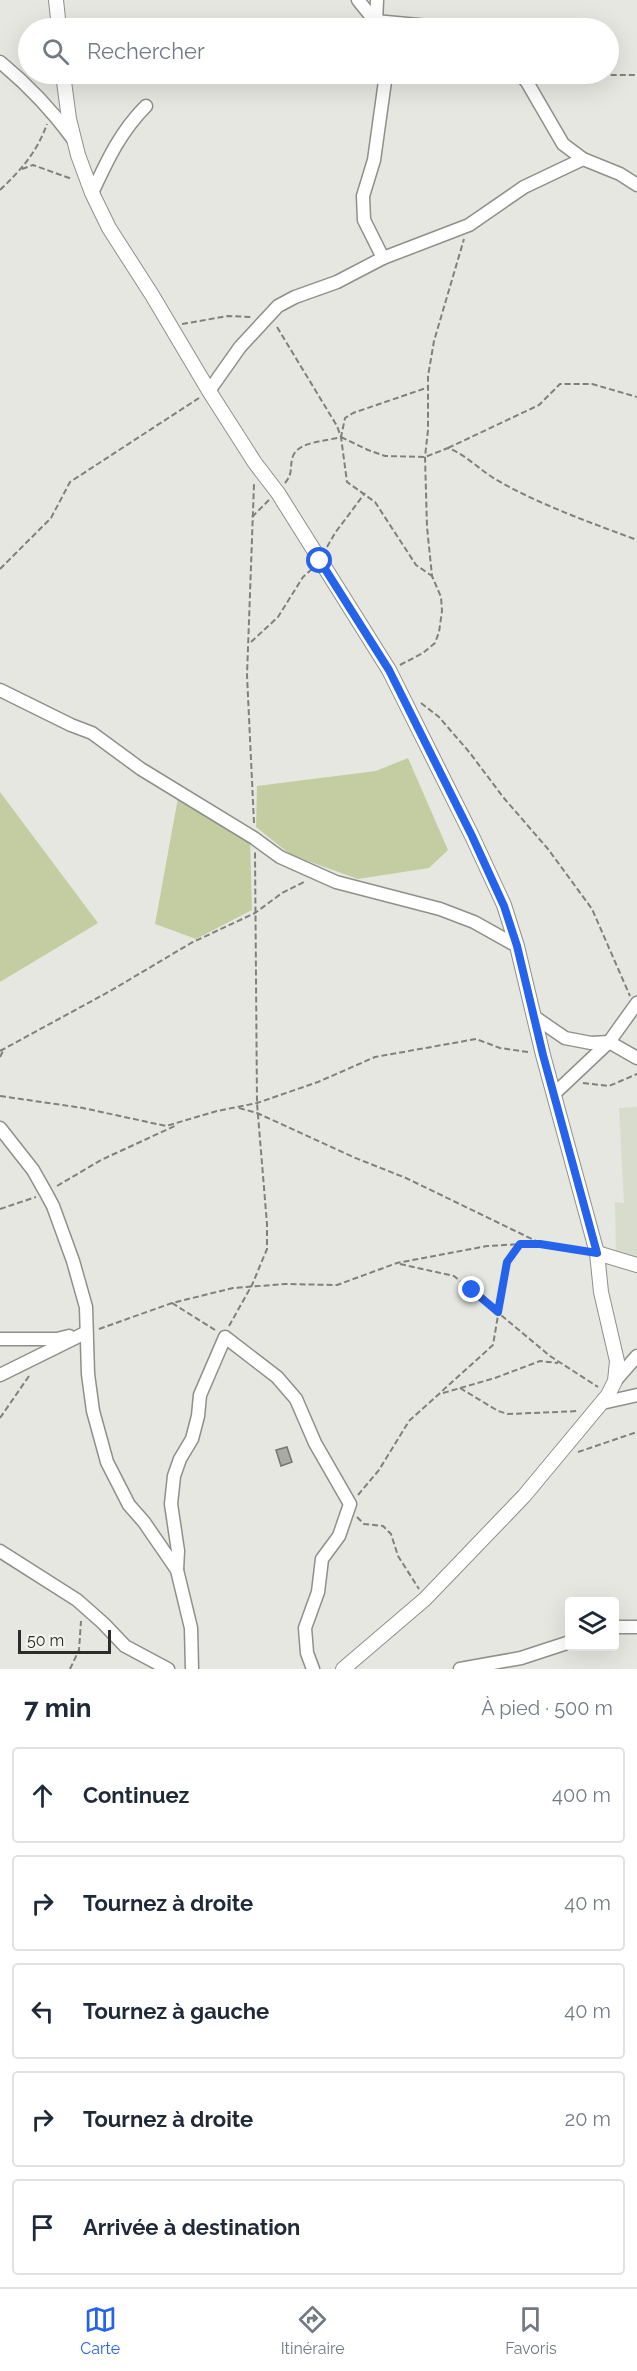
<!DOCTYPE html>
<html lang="fr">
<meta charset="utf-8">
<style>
:root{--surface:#fff;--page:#f2f2f3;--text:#1f2937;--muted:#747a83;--line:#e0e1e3;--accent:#2563eb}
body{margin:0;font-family:Raleway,sans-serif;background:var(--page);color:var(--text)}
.controls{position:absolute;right:18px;bottom:18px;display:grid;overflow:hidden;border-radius:6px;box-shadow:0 6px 24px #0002}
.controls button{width:54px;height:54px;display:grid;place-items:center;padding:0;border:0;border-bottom:2px solid var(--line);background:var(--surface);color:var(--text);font:30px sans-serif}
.scale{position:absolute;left:18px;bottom:15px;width:93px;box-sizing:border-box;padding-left:6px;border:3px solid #2c2d2a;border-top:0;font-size:16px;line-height:21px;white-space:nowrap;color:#2c2d2a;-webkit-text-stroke:4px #f3f5ed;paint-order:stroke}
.stop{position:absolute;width:18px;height:18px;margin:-14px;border:4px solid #2563eb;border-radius:50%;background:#fff}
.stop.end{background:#2563eb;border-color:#fff;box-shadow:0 2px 6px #0008}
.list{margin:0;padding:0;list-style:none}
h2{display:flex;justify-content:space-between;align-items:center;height:78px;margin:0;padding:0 24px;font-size:26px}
h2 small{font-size:20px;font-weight:400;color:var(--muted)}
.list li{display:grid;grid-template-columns:39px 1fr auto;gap:18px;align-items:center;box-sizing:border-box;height:96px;margin:0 12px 12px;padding:0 12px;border:2px solid var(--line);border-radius:6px}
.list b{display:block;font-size:22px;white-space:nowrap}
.list em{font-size:20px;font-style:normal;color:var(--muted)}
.icon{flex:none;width:33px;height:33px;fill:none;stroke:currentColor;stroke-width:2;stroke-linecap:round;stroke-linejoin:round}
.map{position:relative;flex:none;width:637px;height:1669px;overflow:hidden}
.search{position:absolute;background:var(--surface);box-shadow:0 6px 24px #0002;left:18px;right:18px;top:18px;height:66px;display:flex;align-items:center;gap:15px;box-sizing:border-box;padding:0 21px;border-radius:33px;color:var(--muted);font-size:22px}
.sheet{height:618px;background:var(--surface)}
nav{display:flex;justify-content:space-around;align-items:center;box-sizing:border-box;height:84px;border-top:2px solid var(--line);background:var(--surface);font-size:16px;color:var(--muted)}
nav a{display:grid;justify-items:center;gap:3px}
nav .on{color:var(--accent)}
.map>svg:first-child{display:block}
</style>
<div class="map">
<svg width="637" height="1669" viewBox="0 0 637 1669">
<rect width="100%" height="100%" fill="#e6e7e0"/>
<polygon fill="#d8dccd" points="637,1107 637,1262 616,1257 615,1202 624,1203 619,1108"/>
<g fill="#c3cda1">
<polygon points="408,758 448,850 429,868 358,879 291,855 256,827 257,786 376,771"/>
<polygon points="180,787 250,836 252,910 196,939 155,924"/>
<polygon points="0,792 98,923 0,982"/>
</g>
<polygon fill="#a9aaa4" stroke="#747670" stroke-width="1.5" points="287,1447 292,1462 281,1466 276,1450"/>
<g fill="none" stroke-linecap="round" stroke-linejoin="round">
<defs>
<g id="minor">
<polyline points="358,0 375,21 451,28"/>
<polyline points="376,23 377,0"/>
<path d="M0 62C28 85 51 109 73 139"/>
<polyline points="520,74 527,82 563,144 583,159 620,174 637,185"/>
<path d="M92 193C107 161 120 132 146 106"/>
<polyline points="383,258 364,220 363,196 374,160 386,74"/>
<polyline points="209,391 240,347 278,306 295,297 337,282 383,258 469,225 524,187 583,159"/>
<polyline points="0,690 71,725 92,733 141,769 254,838 280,857 336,882 440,909 474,922 517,946"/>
<polyline points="536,1018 565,1038 591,1043 609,1042 637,1058"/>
<polyline points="554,1094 609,1042 637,1003"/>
<polyline points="0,1128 33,1170 46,1193 53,1206 73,1261 86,1307 88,1374 93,1411 107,1462 129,1505 144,1522 177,1570"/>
<polyline points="0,1339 57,1339 69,1336"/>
<polyline points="0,1375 85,1333"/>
<polyline points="615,1381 637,1356"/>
<polyline points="602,1403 637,1395"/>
<polyline points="0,1551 77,1600 103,1623 125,1646 168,1669"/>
<polyline points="614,1627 637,1627"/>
<polyline points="192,1669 191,1628 177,1570 178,1551 171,1504 174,1476 180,1459 192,1439 198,1416 200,1395 225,1337 277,1377 296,1399 315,1443 350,1504 339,1536 322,1559 318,1592 305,1628 307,1653 313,1669"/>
<polyline points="460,1669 521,1658 570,1642"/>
</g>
<g id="tertiary">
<polyline points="56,0 59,28"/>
<polyline points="63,74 69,119 78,155 92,193 109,228 152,295 209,391 255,463 278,493 389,670 472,836 504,905 517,946 543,1055 597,1253 601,1292 617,1361 615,1381 608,1395 524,1496 425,1599 343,1669"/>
<polyline points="597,1253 637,1265"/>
</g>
</defs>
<use href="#minor" stroke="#8e9089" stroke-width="15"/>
<use href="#tertiary" stroke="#8e9089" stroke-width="16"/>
<g stroke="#80817c" stroke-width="2" stroke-dasharray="6 3" stroke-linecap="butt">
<polyline points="539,80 597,75 637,75"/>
<polyline points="22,169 33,165 72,179"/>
<path d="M0 190C21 170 37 152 47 124"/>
<polyline points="182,324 228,316 251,317"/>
<polyline points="277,327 337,426 341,437 347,482 375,502 416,565 432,576"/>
<path d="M341 437 368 450 385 456 425 457 448 448C466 455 479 469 495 479 540 505 589 522 637 540"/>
<polyline points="448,448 539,405 560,384 592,384 637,397"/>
<path d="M285 483C294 472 289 467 293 456 299 441 328 441 341 437L345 418 353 413 429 387"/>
<polyline points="252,517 269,500"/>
<polyline points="327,547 335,533 365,493"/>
<polyline points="0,569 51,518 70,482 199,398"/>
<polyline points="251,642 278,617 303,577 312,569"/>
<polyline points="400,665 423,653 435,643 439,632 442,611 441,597 432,576 427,527 425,457 428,430 428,376 434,341 464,239"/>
<polyline points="421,703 439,717 470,753 503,797 548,849 592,909 630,996"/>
<polyline points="254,823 247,675 254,484"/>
<polyline points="0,1051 112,990 191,943 255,913 282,893 304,882"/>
<polyline points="0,1057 4,1049"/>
<polyline points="583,1083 609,1086 637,1074"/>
<polyline points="0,1096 83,1108 166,1126 217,1111 257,1103 318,1082 375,1057 476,1039 500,1048 528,1052"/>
<polyline points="239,1108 257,1113 353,1157 406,1178 538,1242"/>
<polyline points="57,1186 101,1160 177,1125"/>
<polyline points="0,1209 36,1197"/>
<polyline points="400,1264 454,1276 550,1356 598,1387"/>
<polyline points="172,1303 215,1330"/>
<polyline points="229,1326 252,1285 267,1249 267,1224 257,1103 255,852"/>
<polyline points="99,1329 172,1303 233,1288 285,1284 337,1285 397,1263 487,1246 540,1243 582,1251"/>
<polyline points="460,1388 498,1411 508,1414 579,1411"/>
<polyline points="443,1393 495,1378 540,1361 558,1363"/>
<polyline points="0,1418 29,1376"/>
<polyline points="578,1452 637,1432"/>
<polyline points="358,1495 379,1470 409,1421 493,1345 507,1262 520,1244"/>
<polyline points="357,1517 364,1524 383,1526 391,1534 398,1556 419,1589"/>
<polyline points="70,1669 79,1650 81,1621"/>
</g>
<use href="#minor" stroke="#fff" stroke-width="12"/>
<use href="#tertiary" stroke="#fff" stroke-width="14"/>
</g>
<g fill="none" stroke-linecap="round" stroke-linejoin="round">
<polyline stroke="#2563eb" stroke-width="8" points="320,561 389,670 472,836 504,906 517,946 543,1055 597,1253 540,1244 520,1244 507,1262 498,1312 472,1290"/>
</g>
</svg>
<div class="controls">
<button><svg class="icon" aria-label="layers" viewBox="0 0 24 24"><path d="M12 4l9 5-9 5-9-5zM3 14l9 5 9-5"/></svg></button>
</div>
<div class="scale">50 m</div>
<div class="stop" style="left:320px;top:561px"></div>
<div class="stop end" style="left:472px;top:1290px"></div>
<div class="search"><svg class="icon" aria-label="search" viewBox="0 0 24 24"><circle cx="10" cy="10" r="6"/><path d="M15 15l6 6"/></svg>Rechercher</div>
</div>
<section class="sheet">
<h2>7 min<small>À pied · 500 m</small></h2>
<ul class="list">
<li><svg class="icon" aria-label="ahead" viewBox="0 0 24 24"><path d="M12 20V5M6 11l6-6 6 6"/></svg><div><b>Continuez</b></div><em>400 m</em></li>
<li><svg class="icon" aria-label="right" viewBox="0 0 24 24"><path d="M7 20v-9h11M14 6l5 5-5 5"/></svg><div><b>Tournez à droite</b></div><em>40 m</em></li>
<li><svg class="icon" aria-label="left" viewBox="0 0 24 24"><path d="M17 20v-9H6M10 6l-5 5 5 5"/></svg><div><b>Tournez à gauche</b></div><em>40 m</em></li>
<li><svg class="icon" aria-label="right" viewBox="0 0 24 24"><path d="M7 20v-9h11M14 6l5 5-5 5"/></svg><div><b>Tournez à droite</b></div><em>20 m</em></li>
<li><svg class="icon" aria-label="arrive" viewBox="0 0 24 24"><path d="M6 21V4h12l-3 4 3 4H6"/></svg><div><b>Arrivée à destination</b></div></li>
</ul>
</section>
<nav>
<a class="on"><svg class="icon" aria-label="map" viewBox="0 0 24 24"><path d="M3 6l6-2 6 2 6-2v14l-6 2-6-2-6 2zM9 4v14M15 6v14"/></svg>Carte</a>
<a><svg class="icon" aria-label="directions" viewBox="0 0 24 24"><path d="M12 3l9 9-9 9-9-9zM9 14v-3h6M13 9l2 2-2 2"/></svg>Itinéraire</a>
<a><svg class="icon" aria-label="saved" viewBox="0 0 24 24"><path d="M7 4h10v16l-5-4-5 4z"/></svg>Favoris</a>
</nav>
